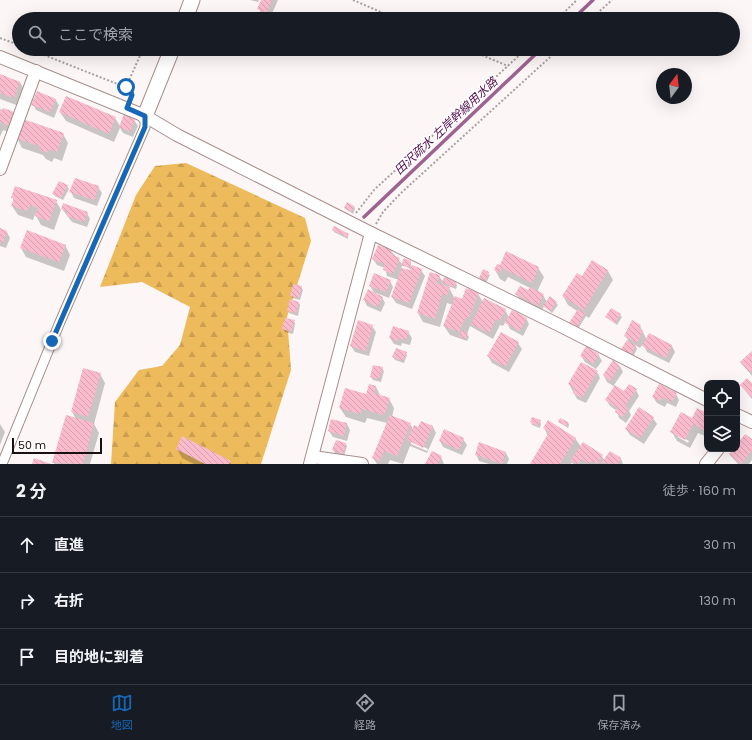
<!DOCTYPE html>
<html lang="ja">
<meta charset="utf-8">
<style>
:root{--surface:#171b24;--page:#20242c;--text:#f1f3f6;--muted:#9ea1a6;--line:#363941;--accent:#1668b6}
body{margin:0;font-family:Poppins,"Noto Sans JP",sans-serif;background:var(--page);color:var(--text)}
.controls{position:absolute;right:12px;bottom:12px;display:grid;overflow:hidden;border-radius:8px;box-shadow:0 4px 16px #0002}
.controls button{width:36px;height:36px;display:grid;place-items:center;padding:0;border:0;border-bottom:1px solid var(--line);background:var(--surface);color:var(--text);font:20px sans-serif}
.compass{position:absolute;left:656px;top:68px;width:36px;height:36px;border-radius:50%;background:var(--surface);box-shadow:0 4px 16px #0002;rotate:15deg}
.scale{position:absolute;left:12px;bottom:10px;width:90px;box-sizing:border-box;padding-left:4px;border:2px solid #19100f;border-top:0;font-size:11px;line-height:14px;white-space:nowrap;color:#19100f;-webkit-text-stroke:3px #fff;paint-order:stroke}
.stop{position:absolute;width:12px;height:12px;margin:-9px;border:3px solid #1668b6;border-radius:50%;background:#fff}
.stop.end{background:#1668b6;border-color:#fff;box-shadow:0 1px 4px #0008}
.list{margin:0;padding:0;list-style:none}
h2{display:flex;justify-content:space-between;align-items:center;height:52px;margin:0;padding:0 16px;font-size:17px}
h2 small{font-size:13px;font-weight:400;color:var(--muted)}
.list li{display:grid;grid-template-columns:26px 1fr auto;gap:12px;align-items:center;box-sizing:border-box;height:56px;padding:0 16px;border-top:1px solid var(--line)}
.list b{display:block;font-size:15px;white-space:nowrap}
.list em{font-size:13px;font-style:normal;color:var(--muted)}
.icon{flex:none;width:22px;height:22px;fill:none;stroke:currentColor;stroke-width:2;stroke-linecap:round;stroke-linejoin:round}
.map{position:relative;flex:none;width:752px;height:464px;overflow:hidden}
.search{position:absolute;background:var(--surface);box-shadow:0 4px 16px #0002;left:12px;right:12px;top:12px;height:44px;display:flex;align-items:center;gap:10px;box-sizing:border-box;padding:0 14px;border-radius:22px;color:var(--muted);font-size:15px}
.sheet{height:220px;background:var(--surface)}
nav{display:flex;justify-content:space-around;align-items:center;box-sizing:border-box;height:56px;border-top:1px solid var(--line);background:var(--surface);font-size:11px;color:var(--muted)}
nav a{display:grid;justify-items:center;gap:2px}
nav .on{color:var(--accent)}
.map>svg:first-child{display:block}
</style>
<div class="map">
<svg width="752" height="464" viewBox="0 0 752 464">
<defs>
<pattern id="forest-firs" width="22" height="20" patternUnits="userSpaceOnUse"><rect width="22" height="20" fill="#edba5c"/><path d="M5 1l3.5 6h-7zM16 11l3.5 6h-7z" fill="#cb9f4f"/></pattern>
<pattern id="building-back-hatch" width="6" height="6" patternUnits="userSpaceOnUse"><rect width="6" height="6" fill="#fabbcd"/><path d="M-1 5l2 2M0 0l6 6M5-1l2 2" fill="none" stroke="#d6a0af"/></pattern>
</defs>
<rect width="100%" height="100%" fill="#fcf7f6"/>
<polygon fill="url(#forest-firs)" points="186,163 305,218 311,241 287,317 291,370 261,464 111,464 115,402 139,370 162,366 180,345 190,307 142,282 100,287 136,195 155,166"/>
<g fill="#0003" fill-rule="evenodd">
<polygon points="250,0 259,0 258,2"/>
<polygon points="262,0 278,0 270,18 262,15 259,9"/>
<polygon points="144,49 152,49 150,52"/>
<polygon points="0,75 20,82 25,92 19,106 0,99"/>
<polygon points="55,99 59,105 54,118 36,110 33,104"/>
<polygon points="0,109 16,114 22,124 63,134 68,143 62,161 54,158 52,162 46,159 43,155 22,148 17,138 18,136 3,130 0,137"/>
<polygon points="60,112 115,118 120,126 134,120 138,126 133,137 123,133 120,128 114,142 66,121"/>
<polygon points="67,186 69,189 63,200 55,196 53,194"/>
<polygon points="98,187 102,193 97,206 74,198 71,192"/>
<polygon points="12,197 56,201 61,210 54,230 41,225 35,214 33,220 18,215 12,206 14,200"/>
<polygon points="354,206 355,209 353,214 345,208"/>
<polygon points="62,209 87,213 90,219 87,227 72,222"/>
<polygon points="0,229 7,232 10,238 6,248 0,246"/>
<polygon points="333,230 348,234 348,239 334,232"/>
<polygon points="65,245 70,255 64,271 26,257 21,248"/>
<path d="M391 251 402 264 411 261V266L421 270 425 276 412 309 396 303 392 297 399 280 387 276 385 268 377 265 373 259ZM403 265 412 270 411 272 401 268Z"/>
<polygon points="592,262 608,271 613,280 589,318 586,316 578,329 570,323 577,311 568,305 563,296 582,278"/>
<polygon points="497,265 538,268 544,277 537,292 543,295 547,302 551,298 558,305 552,313 544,306 542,311 520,300 516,294 529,291 530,288 508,277 505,282 500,279 495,270"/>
<polygon points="484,270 490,275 486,283 480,278"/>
<polygon points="439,276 443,282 445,278 456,283 457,286 456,289 448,286 455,299 462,300 478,294 483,302 505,310 509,317 526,318 529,324 523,336 510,329 506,321 503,326 500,325 493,339 470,326 467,334 469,337 467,341 450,335 444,326 453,305 447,303 440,327 423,322 418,313"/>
<polygon points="390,281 393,287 389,298 376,293 376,294 382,297 385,303 381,312 367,306 364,300 375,294 370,286"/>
<polygon points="301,287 303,290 300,300 292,298 291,295"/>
<polygon points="299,303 300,305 298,316 289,313 288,311"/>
<polygon points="620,315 622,317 617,325 606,317"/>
<polygon points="294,321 295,324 293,334 285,332 283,329"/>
<polygon points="372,326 376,332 369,356 355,352 351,346"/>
<polygon points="640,326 647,340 649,335 672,346 675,352 669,363 647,352 643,344 640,348 635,345 637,349 633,357 624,352 623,349 628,340 625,336"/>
<polygon points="408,332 412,338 410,345 402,343 401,346 394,344 390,338"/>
<polygon points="518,343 522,349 509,372 492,363 488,356"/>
<polygon points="752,352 752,376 741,362"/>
<polygon points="406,353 407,355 404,363 395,360 393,357"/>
<polygon points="598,354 602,361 596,369 585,362 581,356"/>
<polygon points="620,366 623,372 614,385 624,392 636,390 639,396 629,411 631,415 626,423 619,418 617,411 610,406 606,400 615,387 607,382 604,376"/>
<polygon points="382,368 384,371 381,382 373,380 371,377"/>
<polygon points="597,372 600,378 586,403 577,399 569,384"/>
<polygon points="100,374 105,383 94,424 99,433 90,464 54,464 76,419 72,412"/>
<polygon points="752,384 752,399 741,385"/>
<path d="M376 387 381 397 389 399 394 408 392 417 410 424 413 429H418L422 422 433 427 436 433 427 453 410 446 403 464 390 460 388 464H377L373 458 387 423 367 418 365 423 346 417 340 408 367 395ZM411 441 428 449 427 451 411 444Z"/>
<polygon points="676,394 679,400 676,407 667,403 665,407 657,403 653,397"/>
<path d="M707 414V437L698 433 690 448 677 441 672 432ZM678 435 689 441 688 443 678 437Z"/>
<polygon points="653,418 657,424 644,444 630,435 626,429"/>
<polygon points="540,421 541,424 540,428 532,425 531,422"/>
<polygon points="559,422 568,422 569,425 568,428"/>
<polygon points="0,424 5,432 0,445"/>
<polygon points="347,424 350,430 347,441 333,437 329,431"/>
<polygon points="544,428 575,438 581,447 602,456 604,460 610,452 621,459 623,464 573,464 572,462 571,464 531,464 548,436"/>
<polygon points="463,439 467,445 462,455 443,447 440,441"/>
<polygon points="752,440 752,460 749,464 738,464 730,455 734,449 737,449 737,445"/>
<polygon points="346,444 347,446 344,456 335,453 333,450"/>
<polygon points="177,449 230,461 231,464 194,464 182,458"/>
<polygon points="506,453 509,459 507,464 489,464 479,461 476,454"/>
<polygon points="441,457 444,464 426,464"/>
</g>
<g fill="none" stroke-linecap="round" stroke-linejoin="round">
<g stroke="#9c6390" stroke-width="3.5">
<polyline points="573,19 593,0"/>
<polyline points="364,217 541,49"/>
</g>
</g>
<g fill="url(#building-back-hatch)">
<polygon points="261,0 272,0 267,13 257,9"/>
<polygon points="0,74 20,82 14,98 0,93"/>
<polygon points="37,91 56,99 50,112 31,105"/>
<polygon points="66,96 116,117 109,134 59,112"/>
<polygon points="3,108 17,113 12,127 0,122 0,110 2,110"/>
<polygon points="124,114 135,119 130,132 119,127"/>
<polygon points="23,119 64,133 57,152 49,149 47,153 40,150 41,147 16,138"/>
<polygon points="75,178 99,186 94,200 69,192"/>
<polygon points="59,181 68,185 61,198 52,194"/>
<polygon points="15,186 57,200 49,221 35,216 38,208 30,205 27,211 11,206 14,198 11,198"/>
<polygon points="347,202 354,206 351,212 344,208"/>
<polygon points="63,203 88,212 84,222 67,216 67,211 61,209"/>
<polygon points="334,226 349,234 347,237 332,230"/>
<polygon points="0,228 7,231 3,243 0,242"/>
<polygon points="27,230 66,245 59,262 20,248"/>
<polygon points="378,245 392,250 391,254 400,258 393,274 383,270 385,264 372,259"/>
<polygon points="506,251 539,267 532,283 502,268 500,273 494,270 497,264 500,265"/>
<polygon points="404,258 411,261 409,268 401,265"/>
<polygon points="592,260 608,270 584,310 562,296 577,273 582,276"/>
<polygon points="412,265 422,269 409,303 391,297 402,268 410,270"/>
<polygon points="483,269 489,272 485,281 479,278"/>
<polygon points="430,272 440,275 437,283 450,287 447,296 442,294 435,319 417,313"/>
<polygon points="374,273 391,280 386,292 369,286"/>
<polygon points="444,277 456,282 454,287 442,282"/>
<polygon points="293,284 302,286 299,298 290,296"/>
<polygon points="520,286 528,290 530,287 544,294 538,306 515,294"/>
<polygon points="466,288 479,293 468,319 465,318 459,332 443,326 455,296 462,299"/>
<polygon points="368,289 383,297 377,307 363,300"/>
<polygon points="550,296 557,302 550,311 543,306"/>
<polygon points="484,298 506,309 500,321 496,319 489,333 471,324"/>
<polygon points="290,299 299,302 296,313 287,311"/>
<polygon points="611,308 621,314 615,323 605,317"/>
<polygon points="578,309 585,313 577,327 569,323"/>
<polygon points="512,310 527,318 520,331 505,323"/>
<polygon points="285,318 295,320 291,332 282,329"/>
<polygon points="358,320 373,325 366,351 350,346"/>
<polygon points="632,320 641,325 639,329 643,331 637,343 624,336"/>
<polygon points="393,326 409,331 406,340 399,338 398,341 389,338"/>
<polygon points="462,330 468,333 465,339 459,336"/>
<polygon points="501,332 519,342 505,367 487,356"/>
<polygon points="649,333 672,345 666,358 642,346"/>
<polygon points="627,340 636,346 631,355 621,349"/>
<polygon points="586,346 599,354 593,364 580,356"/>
<polygon points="396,348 407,352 403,361 392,357"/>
<polygon points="752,351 752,370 749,372 740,362"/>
<polygon points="613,360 620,366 610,381 603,375"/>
<polygon points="581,362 598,371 582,398 573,393 575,388 568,384"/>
<polygon points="373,365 383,367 379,379 370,377"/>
<polygon points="83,368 101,373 88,417 71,412"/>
<polygon points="747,378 752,383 752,398 740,385"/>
<polygon points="369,384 376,386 374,393 390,398 384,415 362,409 360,414 339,408 345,388 366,394"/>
<polygon points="629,384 637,389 625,406 628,409 623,417 615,412 617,408 605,400 615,385 624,391"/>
<polygon points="659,384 677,393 672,402 663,397 661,401 652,397"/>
<polygon points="639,407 654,417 640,438 625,429"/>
<polygon points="697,408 707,413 707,432 693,424 685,440 670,432 681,412 692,418"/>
<polygon points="66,415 94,423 83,464 52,463"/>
<polygon points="390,415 411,423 397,456 384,451 380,461 372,458"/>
<polygon points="532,417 541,420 538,426 530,422"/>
<polygon points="560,418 568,422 566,426 558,422"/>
<polygon points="331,419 347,423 344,436 328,431"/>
<polygon points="548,420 576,438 560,464 530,464 549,432 543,428"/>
<polygon points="421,421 433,426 423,448 407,440 414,425 418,427"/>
<polygon points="444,429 464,438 459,450 439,441"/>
<polygon points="745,434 752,439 752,450 741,464 729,454 733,449 737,449 737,444"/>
<polygon points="182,436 231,461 229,464 205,464 176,449"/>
<polygon points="336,440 346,443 343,454 332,450"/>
<polygon points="479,442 506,452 502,464 475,455"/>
<polygon points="583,442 603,455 597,464 592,461 589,464 582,459 579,464 570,461"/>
<polygon points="432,451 442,456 438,464 425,464"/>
<polygon points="610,451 621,458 618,464 601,463"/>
<polygon points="34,458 51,464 32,464"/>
</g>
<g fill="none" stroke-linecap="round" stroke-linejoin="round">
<defs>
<polyline id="pedestrian" points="2,464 60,322 145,127 145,116"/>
<g id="minor">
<polyline points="0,57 145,116 177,135 371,233 559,325 707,400"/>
<polyline points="0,169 36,71"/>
<polyline points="737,415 752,422"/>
<polyline points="313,457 362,464"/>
<polyline points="310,464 371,233"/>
<polyline points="706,464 718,449"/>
</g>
<g id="tertiary">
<polyline points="185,19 192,0"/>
<polyline points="145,116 172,49"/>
</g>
</defs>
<use href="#pedestrian" stroke="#a68e8b" stroke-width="11"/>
<use href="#minor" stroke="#a68e8b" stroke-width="14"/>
<use href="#tertiary" stroke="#a68e8b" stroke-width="17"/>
<g stroke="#a8a2a1" stroke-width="2" stroke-dasharray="2 2" stroke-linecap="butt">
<polyline points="353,0 397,19"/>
<polyline points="557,19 577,0"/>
<polyline points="591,19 612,0"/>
<polyline points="0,38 19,45"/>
<polyline points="29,49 130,89 132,95 131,98"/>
<polyline points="467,49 508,66"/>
<polyline points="126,87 143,49"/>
<polyline points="356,213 374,190 526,49"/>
<polyline points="376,224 383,212 401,193 559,49"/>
</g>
<use href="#pedestrian" stroke="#fff" stroke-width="9"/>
<use href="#minor" stroke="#fff" stroke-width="12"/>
<use href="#tertiary" stroke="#fff" stroke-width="15"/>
</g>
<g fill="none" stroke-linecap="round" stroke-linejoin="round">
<polyline stroke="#1668b6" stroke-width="5" points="52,341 145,127 145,116 127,108 132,95 130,89 126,87"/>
</g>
<g text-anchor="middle" stroke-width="3" stroke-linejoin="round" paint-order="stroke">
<g font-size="12" font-style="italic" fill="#56104e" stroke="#fff">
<text transform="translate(446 126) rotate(-43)" y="4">田沢疏水 左岸幹線用水路</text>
</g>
</g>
</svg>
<div class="controls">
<button><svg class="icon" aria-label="locate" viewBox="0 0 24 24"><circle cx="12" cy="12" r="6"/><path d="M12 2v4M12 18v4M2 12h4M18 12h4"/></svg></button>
<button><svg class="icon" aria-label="layers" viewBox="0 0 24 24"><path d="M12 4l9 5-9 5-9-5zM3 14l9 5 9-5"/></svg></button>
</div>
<svg class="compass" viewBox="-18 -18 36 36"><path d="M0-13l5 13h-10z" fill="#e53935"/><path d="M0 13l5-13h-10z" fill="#9ea1a6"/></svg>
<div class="scale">50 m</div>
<div class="stop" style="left:126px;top:87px"></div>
<div class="stop end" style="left:52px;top:341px"></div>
<div class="search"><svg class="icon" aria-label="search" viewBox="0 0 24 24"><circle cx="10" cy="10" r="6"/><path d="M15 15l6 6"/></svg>ここで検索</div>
</div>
<section class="sheet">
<h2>2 分<small>徒歩 · 160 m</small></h2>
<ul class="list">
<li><svg class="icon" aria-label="ahead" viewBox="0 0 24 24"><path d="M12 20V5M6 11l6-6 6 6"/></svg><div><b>直進</b></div><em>30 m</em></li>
<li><svg class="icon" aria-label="right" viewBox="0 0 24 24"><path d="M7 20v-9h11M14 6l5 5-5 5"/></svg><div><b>右折</b></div><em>130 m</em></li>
<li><svg class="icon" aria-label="arrive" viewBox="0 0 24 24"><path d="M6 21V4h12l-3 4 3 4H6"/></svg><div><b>目的地に到着</b></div></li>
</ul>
</section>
<nav>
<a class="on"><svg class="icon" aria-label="map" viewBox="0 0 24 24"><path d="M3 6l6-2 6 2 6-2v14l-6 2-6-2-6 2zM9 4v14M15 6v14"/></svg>地図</a>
<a><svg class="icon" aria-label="directions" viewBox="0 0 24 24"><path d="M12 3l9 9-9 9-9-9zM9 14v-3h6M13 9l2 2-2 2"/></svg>経路</a>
<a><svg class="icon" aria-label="saved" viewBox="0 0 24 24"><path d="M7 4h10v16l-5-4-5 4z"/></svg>保存済み</a>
</nav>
